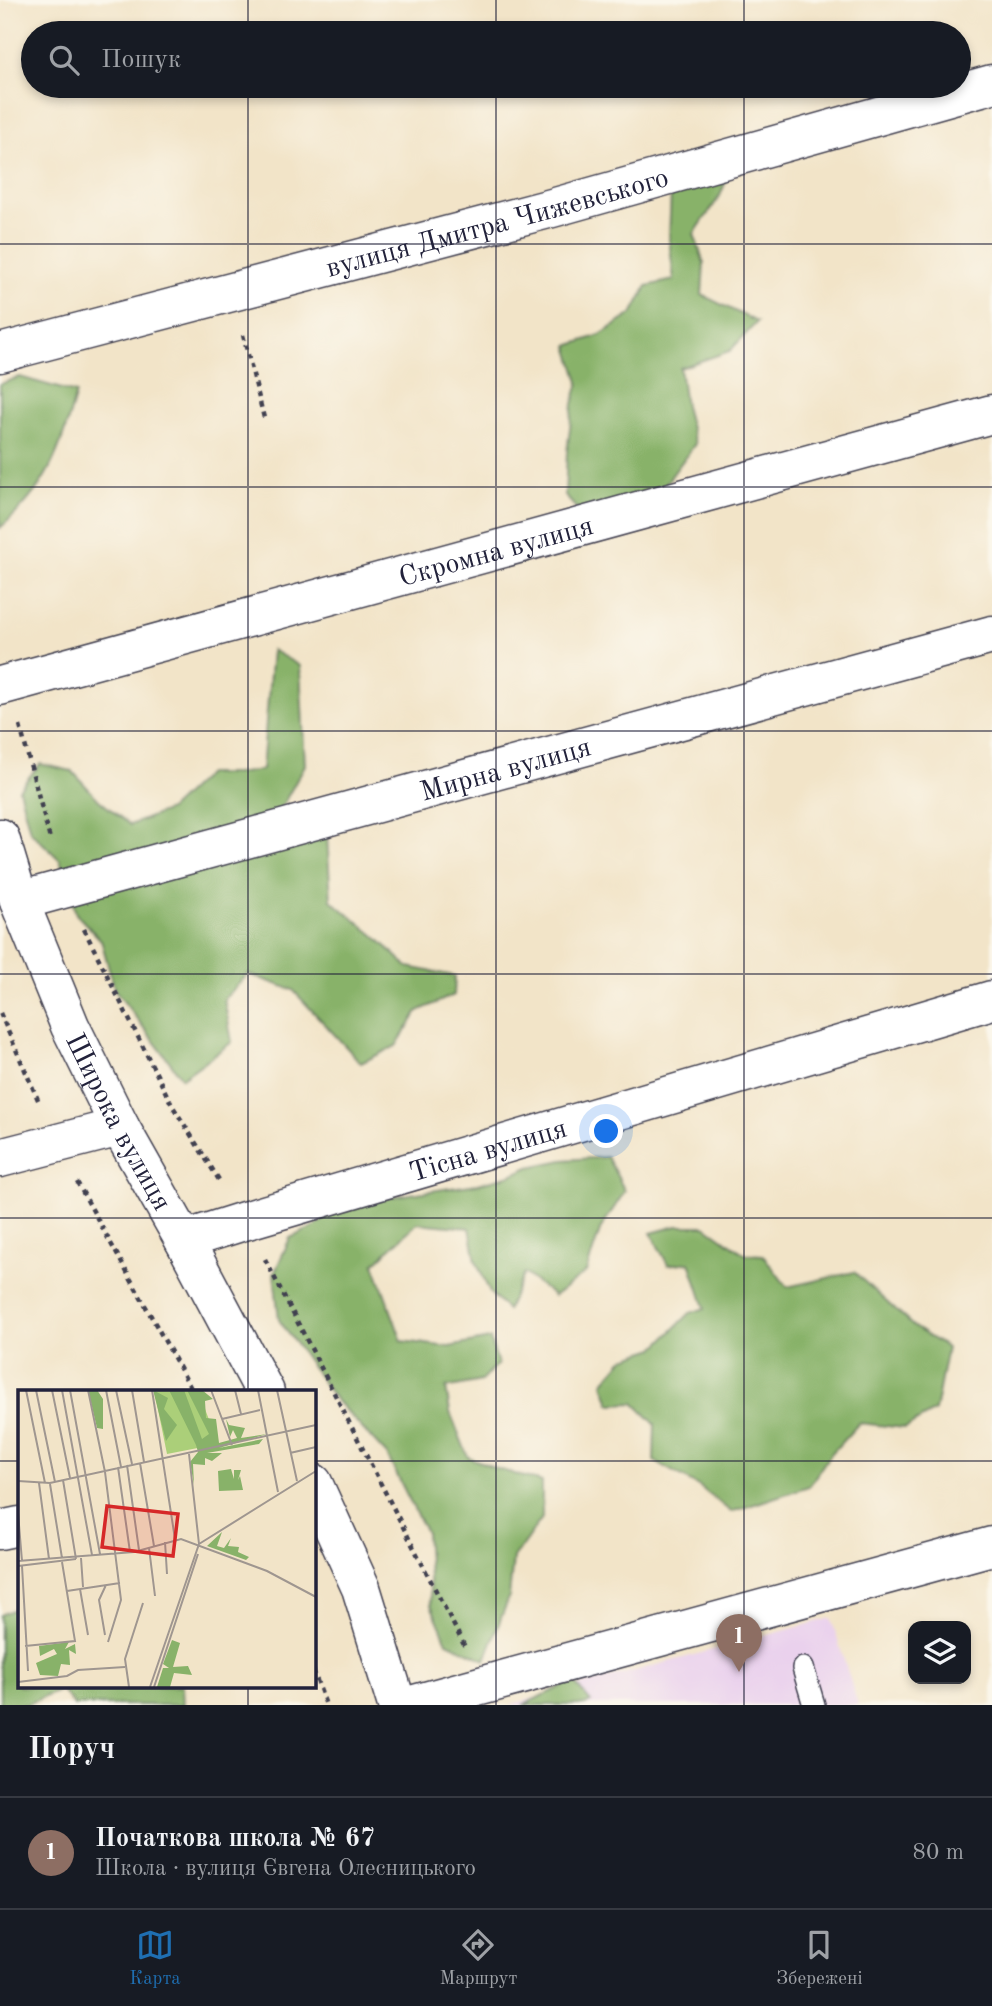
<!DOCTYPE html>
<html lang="uk">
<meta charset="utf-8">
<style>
:root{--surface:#171b24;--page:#242831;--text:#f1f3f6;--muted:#9ea1a6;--line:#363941;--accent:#1f6fb2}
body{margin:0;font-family:"Old Standard TT",serif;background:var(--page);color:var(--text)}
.controls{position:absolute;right:21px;bottom:21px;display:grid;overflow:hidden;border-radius:14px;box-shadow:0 4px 10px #0003}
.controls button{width:63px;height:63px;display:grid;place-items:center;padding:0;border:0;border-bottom:2px solid var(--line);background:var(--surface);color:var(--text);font:35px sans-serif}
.you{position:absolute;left:607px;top:1132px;width:24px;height:24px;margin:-18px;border:5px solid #fff;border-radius:50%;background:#1a73e8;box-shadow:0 0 0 10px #1a73e833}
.badge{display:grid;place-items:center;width:46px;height:46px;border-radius:50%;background:var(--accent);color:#fff;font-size:23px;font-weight:700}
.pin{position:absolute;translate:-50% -58px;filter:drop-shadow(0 2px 4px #0008)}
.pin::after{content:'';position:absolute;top:37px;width:24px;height:21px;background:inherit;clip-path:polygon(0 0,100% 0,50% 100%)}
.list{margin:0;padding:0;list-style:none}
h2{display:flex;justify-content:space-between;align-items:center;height:91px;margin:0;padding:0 28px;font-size:30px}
h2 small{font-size:23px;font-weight:400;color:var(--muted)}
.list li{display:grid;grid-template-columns:46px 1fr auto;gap:21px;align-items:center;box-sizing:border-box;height:112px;padding:0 28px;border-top:2px solid var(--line)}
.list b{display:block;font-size:26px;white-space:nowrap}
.list p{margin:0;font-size:23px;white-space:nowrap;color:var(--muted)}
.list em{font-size:23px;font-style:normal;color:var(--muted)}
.icon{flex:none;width:38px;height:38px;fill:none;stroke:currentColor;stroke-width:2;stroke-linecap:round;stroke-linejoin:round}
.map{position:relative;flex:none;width:992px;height:1705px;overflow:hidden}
.search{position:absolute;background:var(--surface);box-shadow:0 4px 10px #0003;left:21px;right:21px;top:21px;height:77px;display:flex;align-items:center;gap:18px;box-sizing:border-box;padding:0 24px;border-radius:38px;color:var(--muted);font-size:26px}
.sheet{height:203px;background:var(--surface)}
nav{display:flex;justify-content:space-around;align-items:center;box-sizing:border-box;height:98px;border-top:2px solid var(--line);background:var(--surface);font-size:19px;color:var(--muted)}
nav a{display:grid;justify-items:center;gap:4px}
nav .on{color:var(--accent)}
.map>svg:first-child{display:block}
</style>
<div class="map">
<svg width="992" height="1705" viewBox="0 0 992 1705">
<rect width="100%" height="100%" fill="#fbf7ec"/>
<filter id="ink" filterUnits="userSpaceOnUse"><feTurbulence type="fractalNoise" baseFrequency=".0143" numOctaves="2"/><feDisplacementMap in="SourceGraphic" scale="14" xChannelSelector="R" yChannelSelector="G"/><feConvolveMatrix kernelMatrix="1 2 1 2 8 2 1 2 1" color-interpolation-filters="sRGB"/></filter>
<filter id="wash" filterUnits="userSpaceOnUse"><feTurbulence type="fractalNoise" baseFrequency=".00686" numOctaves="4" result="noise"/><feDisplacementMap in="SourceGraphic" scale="28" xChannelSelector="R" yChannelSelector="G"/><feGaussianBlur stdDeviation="1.57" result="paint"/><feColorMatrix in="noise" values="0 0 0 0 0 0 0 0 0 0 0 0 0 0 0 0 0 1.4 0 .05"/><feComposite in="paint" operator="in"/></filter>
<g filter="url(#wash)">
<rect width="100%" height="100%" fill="#f2e4c8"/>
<polygon fill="#ead1ed" points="831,1618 858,1705 512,1705 512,1704"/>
<g fill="#88b269" stroke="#556a52" stroke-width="2">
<polygon points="726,181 720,196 694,234 704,263 702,295 757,322 730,351 680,368 685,406 695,444 664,486 581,513 565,496 567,452 573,404 579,382 568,346 600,335 632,314 647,286 674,280 669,239 671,190"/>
<path d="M20 377 76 393C60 451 48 488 0 528V384Z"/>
<polygon points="272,650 300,666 305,765 280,810 327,835 331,900 375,936 408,967 455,976 454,995 418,1011 396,1046 361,1063 293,990 248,974 224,999 232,1042 182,1078 115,990 101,940 76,914 60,860 30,831 19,789 40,764 72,771 99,800 130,825 169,810 207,774 236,774 262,770"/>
<polygon points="607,1157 625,1191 601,1228 586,1272 554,1296 524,1273 507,1310 490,1293 476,1261 470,1228 417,1223 374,1264 402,1341 449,1347 490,1339 498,1364 481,1381 446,1388 450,1412 468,1457 498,1469 542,1482 542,1518 513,1558 509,1597 485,1660 447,1642 431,1605 426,1533 387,1455 334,1398 279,1320 274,1274 290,1238 312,1228 344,1204 477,1184 511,1175 529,1167 563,1160"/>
<polygon points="677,1226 705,1226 745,1254 763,1255 787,1287 854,1272 914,1327 947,1348 935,1411 905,1428 859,1423 829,1456 809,1486 731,1512 700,1487 654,1461 655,1424 634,1403 610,1404 603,1383 624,1358 655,1348 690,1313 705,1308 690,1262 668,1265 651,1233"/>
<polygon points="19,1607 19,1686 182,1686 183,1705 74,1705 61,1690 25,1705 0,1705 0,1615"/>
<polygon points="573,1681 591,1702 585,1705 523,1705"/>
</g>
</g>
<g filter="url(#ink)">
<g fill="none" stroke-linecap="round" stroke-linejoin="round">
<defs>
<polyline id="service" points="803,1668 814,1705"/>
<g id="minor">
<path id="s1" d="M0 353 552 208 992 84"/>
<path id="s2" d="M0 686 992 414"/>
<path id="s3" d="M19 901 992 635"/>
<polyline points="0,1158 120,1127"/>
<path id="s4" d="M184 1240 244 1221 992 1000"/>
<polyline points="0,1530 19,1526"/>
<polyline points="411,1705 992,1546"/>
</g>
<g id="tertiary">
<path id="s5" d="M0 838 19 901 70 1026 120 1127 184 1240 265 1392"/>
<polyline points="313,1483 361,1588 397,1705"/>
</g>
</defs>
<use href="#service" stroke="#413f50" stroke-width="24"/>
<use href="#minor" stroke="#413f50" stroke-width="41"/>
<use href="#tertiary" stroke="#413f50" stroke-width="41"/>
<g stroke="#413f50" stroke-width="4.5" stroke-dasharray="5 5" stroke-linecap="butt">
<polyline points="243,335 265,422"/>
<polyline points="20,726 50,839"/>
<polyline points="84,929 172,1105 221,1183"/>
<polyline points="0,1013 39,1102"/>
<polyline points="77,1182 193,1392"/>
<polyline points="265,1259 465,1647"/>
<polyline points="313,1670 326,1705"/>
</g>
<use href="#service" stroke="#fff" stroke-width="21"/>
<use href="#minor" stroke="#fff" stroke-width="38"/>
<use href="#tertiary" stroke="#fff" stroke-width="38"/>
</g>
</g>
<path fill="none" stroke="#22223b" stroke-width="2" stroke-opacity="0.55" d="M248 0V33M496 0V33M744 0V33M248 86V1392M496 86V1705M744 86V1705M0 244H992M0 487H992M0 731H992M0 974H992M0 1218H992M0 1461H19M313 1461H992M248 1686V1705"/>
<g text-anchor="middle" stroke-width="5" stroke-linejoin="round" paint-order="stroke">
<g font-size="28" fill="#22223b" stroke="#fbf7ec">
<text dy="10" stroke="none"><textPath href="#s1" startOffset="514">вулиця Дмитра Чижевського</textPath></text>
<text dy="10" stroke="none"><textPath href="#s2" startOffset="514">Скромна вулиця</textPath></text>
<text dy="10" stroke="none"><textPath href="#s3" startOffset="504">Мирна вулиця</textPath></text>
<text dy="10" stroke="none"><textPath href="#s5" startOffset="308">Широка вулиця</textPath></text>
<text dy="10" stroke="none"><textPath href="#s4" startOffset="317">Тісна вулиця</textPath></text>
</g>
</g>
<g transform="translate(18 1390)">
<rect width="298" height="298" fill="#f2e4c8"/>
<path d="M136 0H180L200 54 149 64Z" fill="#abcf79"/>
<path d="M70 0H79L85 9V39L79 38ZM135 0 150 8 146 19 159 35 148 51ZM151 0H166L184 49 191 44 169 0H184L195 9 187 11 188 28 198 29 201 53 219 48 215 40 212 47 208 29 211 35 227 38 223 48 249 44 201 58 245 49 241 54 189 63H204L194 71 187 68V75L175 74 176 95 172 72 180 62 178 55ZM213 79 216 89V80H223L220 90 222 86 225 100 201 101 200 81ZM204 142 199 156 206 158 213 148 210 156 221 157 220 162 231 167 228 170 189 156ZM154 250 162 253 155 277 170 276 174 285 156 283 152 297H139L145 278H151L145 274ZM51 252 47 259 57 254 58 264 51 260 52 275 43 274 40 286 22 285 18 273 39 264 36 259 22 266 21 256Z" fill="#88b269"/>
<path fill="none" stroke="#9f9690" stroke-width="2" d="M8 0 27 93M18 0 37 92M34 0 52 88M44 0 74 165M52 0 82 164M70 0 87 82 103 210 90 252M88 0 103 77M98 0 114 74M114 0 126 72M134 0 157 149M193 0 214 55M217 0 223 24M240 0 260 102M259 0 279 91M204 29 242 20M272 63 298 57M171 64 181 154M122 73 136 156M109 75 121 160M100 77 112 162M45 90 58 169M0 91 32 93 298 35M21 93 31 169M32 94 44 168M0 123 4 171M147 152 149 184M181 154 298 81M131 158 137 206M63 168 65 197M0 171 116 162 163 149 249 181 298 207M0 176 58 169M4 176 10 281M62 199 70 245M49 201 102 193M87 245 81 210 88 195M7 256 57 251 44 172M0 292 49 286 60 280 107 277M111 297 107 269 125 213M132 297 181 154M136 297 180 164"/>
<path fill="#d62828" fill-opacity="0.15" stroke="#d62828" stroke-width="3.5" d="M89 116 160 124 155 166 84 157Z"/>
<rect width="298" height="298" fill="none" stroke="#22223b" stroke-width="3.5"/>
</g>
</svg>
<div class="controls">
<button><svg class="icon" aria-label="layers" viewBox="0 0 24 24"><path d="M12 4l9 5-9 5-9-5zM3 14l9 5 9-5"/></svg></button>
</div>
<div class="you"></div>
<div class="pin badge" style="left:739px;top:1672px;background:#8d6e63">1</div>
<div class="search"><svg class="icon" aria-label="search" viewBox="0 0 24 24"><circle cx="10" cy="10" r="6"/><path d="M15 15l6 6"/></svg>Пошук</div>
</div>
<section class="sheet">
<h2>Поруч<small></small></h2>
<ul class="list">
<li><span class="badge" style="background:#8d6e63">1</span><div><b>Початкова школа № 67</b><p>Школа · вулиця Євгена Олесницького</p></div><em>80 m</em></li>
</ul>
</section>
<nav>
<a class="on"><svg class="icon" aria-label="map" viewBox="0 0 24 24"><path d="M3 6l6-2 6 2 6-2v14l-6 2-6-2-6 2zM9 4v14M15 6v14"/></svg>Карта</a>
<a><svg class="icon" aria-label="directions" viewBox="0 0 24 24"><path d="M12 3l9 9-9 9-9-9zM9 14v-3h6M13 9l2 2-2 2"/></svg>Маршрут</a>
<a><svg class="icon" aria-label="saved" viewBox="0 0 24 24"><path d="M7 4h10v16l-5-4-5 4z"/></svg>Збережені</a>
</nav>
